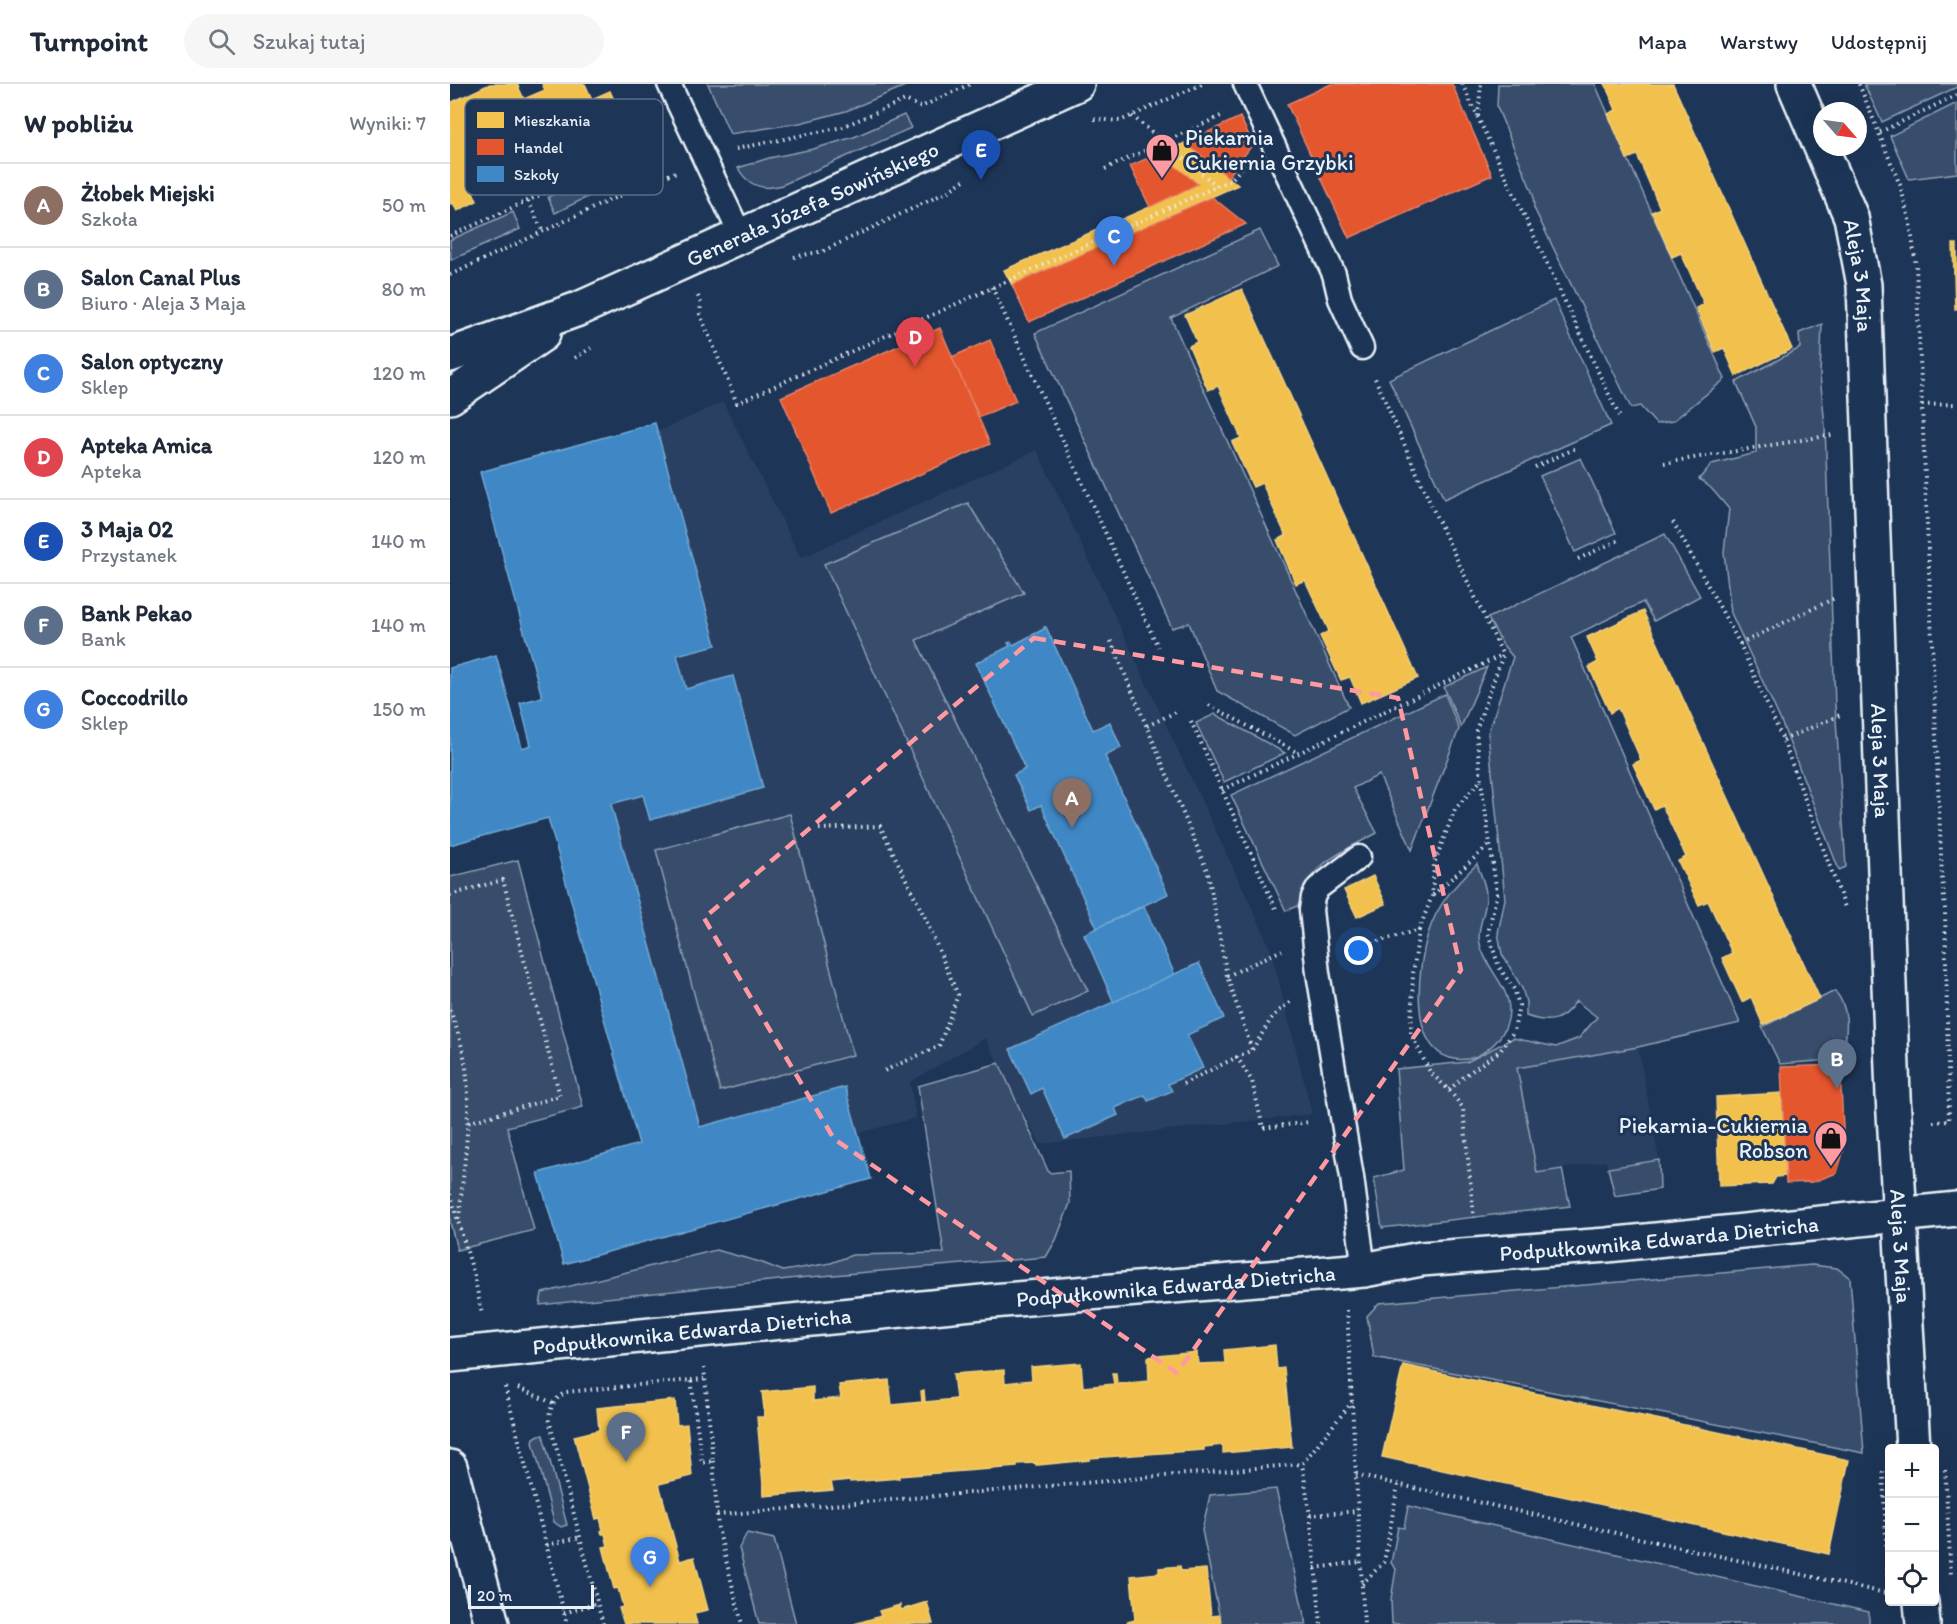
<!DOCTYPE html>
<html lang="pl">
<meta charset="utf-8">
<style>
:root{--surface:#fff;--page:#f6f6f7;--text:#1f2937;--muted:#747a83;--line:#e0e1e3;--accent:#0b8043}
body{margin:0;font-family:Itim,sans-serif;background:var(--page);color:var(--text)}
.controls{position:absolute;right:18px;bottom:18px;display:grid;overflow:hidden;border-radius:6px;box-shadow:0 6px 24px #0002}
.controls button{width:54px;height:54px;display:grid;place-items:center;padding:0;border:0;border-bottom:2px solid var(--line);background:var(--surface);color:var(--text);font:30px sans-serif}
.compass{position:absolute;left:1363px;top:18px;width:54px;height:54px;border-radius:50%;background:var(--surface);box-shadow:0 6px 24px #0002;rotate:118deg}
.scale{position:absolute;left:18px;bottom:15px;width:126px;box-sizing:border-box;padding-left:6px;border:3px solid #e8f1f8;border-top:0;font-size:16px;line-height:21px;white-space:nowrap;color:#e8f1f8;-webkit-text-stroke:4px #1d3557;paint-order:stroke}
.you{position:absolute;left:909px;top:867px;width:21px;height:21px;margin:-15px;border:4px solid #fff;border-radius:50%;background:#1a73e8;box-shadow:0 0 0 9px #1a73e833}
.badge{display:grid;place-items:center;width:39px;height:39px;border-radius:50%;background:var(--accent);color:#fff;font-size:20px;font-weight:700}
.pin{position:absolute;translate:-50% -50px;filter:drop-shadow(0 2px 3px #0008)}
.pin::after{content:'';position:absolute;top:32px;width:21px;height:18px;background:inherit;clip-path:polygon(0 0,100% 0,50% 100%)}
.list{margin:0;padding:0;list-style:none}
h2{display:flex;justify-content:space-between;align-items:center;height:78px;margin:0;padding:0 24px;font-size:26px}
h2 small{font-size:20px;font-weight:400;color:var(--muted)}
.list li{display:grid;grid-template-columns:39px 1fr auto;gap:18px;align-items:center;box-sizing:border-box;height:84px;padding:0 24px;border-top:2px solid var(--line)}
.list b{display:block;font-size:22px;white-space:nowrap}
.list p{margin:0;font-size:20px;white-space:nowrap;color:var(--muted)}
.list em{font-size:20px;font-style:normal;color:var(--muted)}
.icon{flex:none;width:33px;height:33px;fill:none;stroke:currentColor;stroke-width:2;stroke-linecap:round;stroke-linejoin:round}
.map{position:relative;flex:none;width:1507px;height:1540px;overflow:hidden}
header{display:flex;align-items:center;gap:36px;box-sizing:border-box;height:84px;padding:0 30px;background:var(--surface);border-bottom:2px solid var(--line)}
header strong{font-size:28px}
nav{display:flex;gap:33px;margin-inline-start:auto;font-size:21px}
.search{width:420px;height:54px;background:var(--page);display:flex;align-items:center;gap:15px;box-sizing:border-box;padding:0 21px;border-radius:33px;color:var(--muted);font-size:22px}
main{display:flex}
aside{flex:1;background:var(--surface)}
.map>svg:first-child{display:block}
</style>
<header>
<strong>Turnpoint</strong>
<div class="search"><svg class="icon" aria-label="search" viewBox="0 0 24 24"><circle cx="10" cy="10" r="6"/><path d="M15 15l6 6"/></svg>Szukaj tutaj</div>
<nav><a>Mapa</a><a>Warstwy</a><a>Udostępnij</a></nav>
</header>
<main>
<aside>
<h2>W pobliżu<small>Wyniki: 7</small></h2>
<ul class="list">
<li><span class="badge" style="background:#8d6e63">A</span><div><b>Żłobek Miejski</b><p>Szkoła</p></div><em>50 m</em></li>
<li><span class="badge" style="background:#5c6f8a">B</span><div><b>Salon Canal Plus</b><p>Biuro · Aleja 3 Maja</p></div><em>80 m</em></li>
<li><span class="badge" style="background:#3f7fe0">C</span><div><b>Salon optyczny</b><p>Sklep</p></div><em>120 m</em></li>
<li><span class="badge" style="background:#e0444e">D</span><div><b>Apteka Amica</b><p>Apteka</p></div><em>120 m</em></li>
<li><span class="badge" style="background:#1a4fb4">E</span><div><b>3 Maja 02</b><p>Przystanek</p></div><em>140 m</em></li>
<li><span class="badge" style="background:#5c6f8a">F</span><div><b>Bank Pekao</b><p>Bank</p></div><em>140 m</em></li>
<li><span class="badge" style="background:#3f7fe0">G</span><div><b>Coccodrillo</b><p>Sklep</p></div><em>150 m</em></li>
</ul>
</aside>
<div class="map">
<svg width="1507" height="1540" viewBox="0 0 1507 1540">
<rect width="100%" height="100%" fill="#1d3557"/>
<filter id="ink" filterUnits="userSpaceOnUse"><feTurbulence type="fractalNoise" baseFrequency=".0167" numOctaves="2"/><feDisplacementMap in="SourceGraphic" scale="12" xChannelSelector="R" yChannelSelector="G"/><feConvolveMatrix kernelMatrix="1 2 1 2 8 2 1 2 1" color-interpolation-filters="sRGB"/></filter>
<g filter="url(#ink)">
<g fill="#2a4162">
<polygon points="273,318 351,474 587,366 816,854 822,870 862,1030 590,1060 535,954 460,998 466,1034 408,1049 421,1095 114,1180 88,1089 189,1060 98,734 0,761 0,584 46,571 72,664 81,661 70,619 92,613 30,388 205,339 207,348"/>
<polygon points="1188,963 1209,1076 1158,1084 1156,1077 1087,1089 1067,984"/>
</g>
<g fill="#374d6c" stroke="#909fb2" stroke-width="1.5">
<polygon points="258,0 460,0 396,27 350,39 280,50"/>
<polygon points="1048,0 1145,0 1275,295 1223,337 1206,340 1190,322 1181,324 1084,124 1083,110 1047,23"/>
<polygon points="1414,0 1507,0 1507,3 1432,38"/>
<polygon points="1507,19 1507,89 1459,95 1440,52"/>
<path d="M454 31 461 44 332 101C313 107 298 102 288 84L319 74 363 65 404 53Z"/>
<polygon points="143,91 150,107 105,129 98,113"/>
<polygon points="63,128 70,145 1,176 0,156"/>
<polygon points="810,146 828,182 721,234 899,623 845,651 767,607 739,539 722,544 585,249"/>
<polygon points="1104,216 1161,341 994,415 939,295"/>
<polygon points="1372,240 1370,291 1375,342 1385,621 1396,783 1389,786 1331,637 1281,529 1274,468 1279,425 1261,404 1249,395 1262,380 1306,369 1306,343 1286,298 1350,264 1349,249"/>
<polygon points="1131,374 1166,449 1125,468 1090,392"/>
<polygon points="518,419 574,509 466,556 638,907 583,932 374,480"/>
<path d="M1215 450 1250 512 1204 537 1193 518 1121 553 1290 939 1188 963 1067 984 1087 1089 1112 1085 1120 1122 932 1144 924 1094 954 1086 946 985 1017 978 1063 954 1106 963 1129 954 1147 933 1126 917C1112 938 1099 940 1076 932V918L1072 904 1052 870 1048 849 1055 815 1038 649 1063 573 1053 561 1038 534Z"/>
<polygon points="1037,583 1011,643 994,603"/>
<path d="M995 610 1009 645 962 766 929 691 903 704 927 749C898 765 853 782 851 820L836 827 781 711Z"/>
<polygon points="765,630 835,669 774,698 746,639"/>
<polygon points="340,730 403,971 270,1007 206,766"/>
<polygon points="68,776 133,1023 57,1043 84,1146 7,1166 0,1138 0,793"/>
<path d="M1027 780C1030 790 1036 800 1036 811 1037 828 1026 843 1030 860 1035 884 1059 901 1059 926 1059 942 1050 956 1038 965 1027 974 1014 978 1000 974 958 962 968 882 978 850 987 820 1005 801 1027 780Z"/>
<path d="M1385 907C1402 927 1396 951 1393 975L1330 980 1312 943Z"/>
<polygon points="549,979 599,1089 619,1087 620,1119 606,1156 596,1173 348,1194 90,1221 92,1209 266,1166 310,1178 333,1187 381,1179 402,1171 494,1169 468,1002"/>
<polygon points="1209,1076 1210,1105 1165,1112 1158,1084"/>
<polygon points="1362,1181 1387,1184 1400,1194 1414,1369 924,1273 917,1232 929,1219"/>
<polygon points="89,1351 93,1351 117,1441 111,1443 104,1438 83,1358 84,1354"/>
<polygon points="826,1405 856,1540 771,1540 752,1446 760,1411"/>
<polygon points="958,1422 1419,1528 1419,1540 942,1540 941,1515 946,1485 941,1479 948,1443 954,1444"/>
<polygon points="297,1449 324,1455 346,1540 309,1540 289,1464"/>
</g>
<g fill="#f2c14e" stroke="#efcf81" stroke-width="1.5">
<polygon points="40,0 67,0 74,15 95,6 92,0 135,0 142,15 160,7 184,60 180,61 171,41 132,58 136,68 113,78 109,69 23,108 27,117 7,127 3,119 0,120 0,19"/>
<polygon points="1155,0 1223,0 1342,265 1286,292 1274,264 1265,268 1246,224 1254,220 1231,169 1222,173 1202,128 1210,124 1187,71 1177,75 1158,30 1166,26"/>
<polygon points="735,59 788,101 562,201 554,186 700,123 748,100 709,69"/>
<polygon points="1503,160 1507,160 1507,225 1505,225"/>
<polygon points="792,205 968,594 911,619 900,593 891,596 870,552 879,547 855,496 846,500 827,456 836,452 812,399 803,403 782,358 791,354 768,302 758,306 739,262 747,258 735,231"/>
<polygon points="1193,527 1370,915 1313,941 1301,913 1292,918 1272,874 1282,869 1258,817 1249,821 1228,777 1236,773 1212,721 1204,725 1183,680 1191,676 1168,624 1160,629 1139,583 1148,578 1137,553"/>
<polygon points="923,792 936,820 907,833 894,806"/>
<polygon points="1332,1009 1335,1092 1326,1093 1322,1100 1269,1102 1266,1013"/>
<polygon points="825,1261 827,1285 834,1284 842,1363 773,1369 773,1361 754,1363 754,1366 640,1374 640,1376 588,1381 586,1381 586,1379 567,1380 567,1383 448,1392 449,1394 400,1398 400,1396 381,1398 383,1406 314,1412 307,1333 315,1333 312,1308 363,1303 363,1317 391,1314 389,1301 439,1296 442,1321 472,1318 471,1307 474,1306 475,1318 506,1315 503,1290 554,1286 555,1299 582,1296 581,1283 631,1279 633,1303 664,1300 662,1289 666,1289 667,1300 699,1297 698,1273 747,1268 748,1280 775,1279 774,1266"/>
<polygon points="953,1281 1399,1376 1379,1470 932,1373"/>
<polygon points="225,1316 227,1341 237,1340 242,1392 209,1400 230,1477 244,1473 258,1526 244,1529 247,1540 174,1540 169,1524 173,1523 168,1504 164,1505 153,1463 158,1462 155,1450 152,1450 151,1447 153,1446 150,1434 146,1435 124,1352 149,1346 147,1324"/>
<polygon points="730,1482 731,1487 756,1485 761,1532 770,1531 771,1540 677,1540 677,1538 685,1536 681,1492 709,1489 709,1484"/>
<polygon points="477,1518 483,1540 404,1540 431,1532 429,1527 450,1521 451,1526"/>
</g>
<g fill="#e4572e" stroke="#e5856b" stroke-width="1.5">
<polygon points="881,0 1002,0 1042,91 899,154 837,20"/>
<polygon points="790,33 803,60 778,93 735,59"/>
<polygon points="709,69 748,100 700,123 680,82"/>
<polygon points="762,113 796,140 579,238 562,201"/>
<polygon points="490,244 540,360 381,429 331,313"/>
<polygon points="540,256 566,317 529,333 502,273"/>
<polygon points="1390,981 1394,1065 1387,1089 1363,1098 1336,1099 1331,983"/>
</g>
<g fill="#3f88c5" stroke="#72a8d4" stroke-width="1.5">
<polygon points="205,339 266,561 227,571 236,605 283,592 313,704 200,736 193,711 161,720 250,1043 395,1003 421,1095 114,1180 88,1089 189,1060 98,734 0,761 0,584 46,571 72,664 81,661 70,619 92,613 30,388"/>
<polygon points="594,543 596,543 643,646 660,638 671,664 655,672 718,810 647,844 591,721 581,726 564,691 575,685 526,579 560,562 558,559 561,558 563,561 594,545"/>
<polygon points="694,822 725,891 664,919 634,850"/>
<polygon points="749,879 774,934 737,951 753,984 718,1000 722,1007 698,1017 695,1011 665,1024 668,1031 615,1055 592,1004 581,1010 560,965"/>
</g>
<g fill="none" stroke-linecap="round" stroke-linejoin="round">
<defs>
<g id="service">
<polyline points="219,0 291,152"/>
<polyline points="795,0 884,190 890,215 912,264"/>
<polyline points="909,773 868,804 863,813 861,826 868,889 902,1093 914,1186"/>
</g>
<g id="minor">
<path id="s1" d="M1344 0 1401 133 1414 201 1443 1012 1463 1364"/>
<path id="s2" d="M0 1271 542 1217 914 1186 971 1175 1157 1161 1507 1125"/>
<polyline points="1471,1518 1473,1540"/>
</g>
<g id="tertiary">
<path id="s3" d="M0 271 131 224 627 0"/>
<polyline points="0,313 93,250"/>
<polyline points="0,1383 42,1540"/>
</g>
</defs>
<use href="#service" stroke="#e8f1f8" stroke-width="27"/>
<use href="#minor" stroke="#e8f1f8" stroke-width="38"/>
<use href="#tertiary" stroke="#e8f1f8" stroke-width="38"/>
<g stroke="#e8f1f8" stroke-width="4" stroke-dasharray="1.5 4.5" stroke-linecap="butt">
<polyline points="1012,0 1171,336"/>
<polyline points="1409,0 1450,101 1460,139 1466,181 1492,793 1495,825 1499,1037 1483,1038"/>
<polyline points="682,32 714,58 773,31"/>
<polyline points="1028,32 1031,0"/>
<polyline points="644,35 670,37 752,0"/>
<polyline points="1430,48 1507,11"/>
<polyline points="286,65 392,43 455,16 471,23 520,0"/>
<polyline points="176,72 190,102"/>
<polyline points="655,85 714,58 767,102"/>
<polyline points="78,117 93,148"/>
<polyline points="0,152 176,72 209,54"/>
<polyline points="344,173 373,167 497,108 514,96"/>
<polyline points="0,191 190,102 226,88"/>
<polyline points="542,203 708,563"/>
<polyline points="248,212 251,219 250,230 287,319 781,96 795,80"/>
<polyline points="125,274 141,264"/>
<polyline points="1472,321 1507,320"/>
<polyline points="1214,379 1382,351"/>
<polyline points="1085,383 1126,364"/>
<polyline points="1223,438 1290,560 1333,656 1396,826"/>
<polyline points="1128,475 1169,456"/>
<polyline points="661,557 758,789 777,892 802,966"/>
<polyline points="1290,560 1387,513"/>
<polyline points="759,621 848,669"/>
<polyline points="741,637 826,825"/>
<polyline points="697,642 728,627"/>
<polyline points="1333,656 1390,631"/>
<polyline points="772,706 1052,571"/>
<polyline points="369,745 430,742 475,834 508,911 489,962 434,987"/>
<polyline points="0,811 53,796 110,1012 17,1039"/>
<polyline points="983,811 1040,760"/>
<polyline points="969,846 963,890 961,950 980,988 999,1006 1013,1024 1024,1134"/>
<polyline points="899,865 969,846 982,812 984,780 1005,725 1031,696 1026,646 1053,571 986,432 924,292"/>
<polyline points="777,892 832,866"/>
<polyline points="840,918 823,932 802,966 787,973 802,997 813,1044 860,1038"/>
<path d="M0 926C7 945 13 963 16 984 22 1033 13 1086 9 1136"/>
<polyline points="733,1000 787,973"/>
<polyline points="999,1006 1016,991 1051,966 1064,947 1069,921 1064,905 1049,883 1038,849 1047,809 1031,697"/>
<polyline points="0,1110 24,1191 32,1230"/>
<polyline points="897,1226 914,1540"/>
<polyline points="241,1296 254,1295"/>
<polyline points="55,1303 117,1540"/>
<polyline points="68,1304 103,1319"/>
<polyline points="263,1377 268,1444 292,1540"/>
<polyline points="1495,1386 1501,1492"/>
<polyline points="1433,1388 1438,1498"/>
<polyline points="906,1391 1435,1509"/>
<polyline points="267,1431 852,1380"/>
<polyline points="860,1431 908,1427"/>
<polyline points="97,1461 130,1453"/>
<polyline points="865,1484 910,1478"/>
<polyline points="912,1500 934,1478 948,1401"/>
<polyline points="114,1529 147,1519"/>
<path d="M153 1540 99 1336C100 1323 104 1315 116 1308L241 1296 252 1379 263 1377 254 1284"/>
<polyline points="871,1540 860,1431 852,1380 902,1318"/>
</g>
<use href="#service" stroke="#1d3557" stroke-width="22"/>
<use href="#minor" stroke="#1d3557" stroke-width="33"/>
<use href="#tertiary" stroke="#1d3557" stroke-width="33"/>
</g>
</g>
<path fill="none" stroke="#ff9aa2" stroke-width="4.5" stroke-dasharray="12 8" stroke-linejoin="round" d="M584 554 948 614 1011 886 727 1289 384 1055 254 834Z"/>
<defs>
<symbol id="shop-pin" viewBox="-11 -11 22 30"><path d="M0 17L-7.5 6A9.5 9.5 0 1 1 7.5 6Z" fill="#ff9aa2" stroke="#1d3557"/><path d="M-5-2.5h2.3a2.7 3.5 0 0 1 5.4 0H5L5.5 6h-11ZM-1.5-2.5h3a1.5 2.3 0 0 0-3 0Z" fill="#111"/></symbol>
</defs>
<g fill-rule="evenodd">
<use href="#shop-pin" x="693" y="47" width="38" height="52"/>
<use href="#shop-pin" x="1362" y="1035" width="38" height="52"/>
</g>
<g text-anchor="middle" stroke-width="6" stroke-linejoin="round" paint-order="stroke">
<g font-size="22" fill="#e8f1f8" stroke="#1d3557" text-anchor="start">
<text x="735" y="61">Piekarnia<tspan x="735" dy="25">Cukiernia Grzybki</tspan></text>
<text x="1358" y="1049" text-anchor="end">Piekarnia-Cukiernia<tspan x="1358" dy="25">Robson</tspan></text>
</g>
<g font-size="22" fill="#e8f1f8" stroke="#1d3557">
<text dy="8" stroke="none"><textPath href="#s3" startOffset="393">Generała Józefa Sowińskiego</textPath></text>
<text dy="8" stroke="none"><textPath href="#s1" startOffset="204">Aleja 3 Maja</textPath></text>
<text dy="8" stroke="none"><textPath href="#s1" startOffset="690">Aleja 3 Maja</textPath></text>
<text dy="8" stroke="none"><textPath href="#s2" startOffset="1215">Podpułkownika Edwarda Dietricha</textPath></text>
<text dy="8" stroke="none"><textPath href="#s1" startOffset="1176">Aleja 3 Maja</textPath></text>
<text dy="8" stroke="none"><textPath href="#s2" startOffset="729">Podpułkownika Edwarda Dietricha</textPath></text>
<text dy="8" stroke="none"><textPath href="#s2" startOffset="243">Podpułkownika Edwarda Dietricha</textPath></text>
</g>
</g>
<rect x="15" y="15" width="198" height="96" rx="9" fill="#1d3557" stroke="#5a6d87" stroke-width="1.5"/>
<rect x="27" y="28" width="27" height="16" fill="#f2c14e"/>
<rect x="27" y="55" width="27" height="16" fill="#e4572e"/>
<rect x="27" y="82" width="27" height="16" fill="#3f88c5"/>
<g font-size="16" fill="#e8f1f8">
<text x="64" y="42">Mieszkania</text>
<text x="64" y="69">Handel</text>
<text x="64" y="96">Szkoły</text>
</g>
</svg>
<div class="controls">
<button>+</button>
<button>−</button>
<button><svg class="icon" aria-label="locate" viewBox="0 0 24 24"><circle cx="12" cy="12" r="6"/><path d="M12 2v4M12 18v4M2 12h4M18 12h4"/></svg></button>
</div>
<svg class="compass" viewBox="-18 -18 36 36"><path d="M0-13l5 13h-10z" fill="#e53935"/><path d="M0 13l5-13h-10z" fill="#747a83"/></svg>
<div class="scale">20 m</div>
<div class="you"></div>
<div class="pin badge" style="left:622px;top:744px;background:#8d6e63">A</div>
<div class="pin badge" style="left:1387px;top:1005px;background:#5c6f8a">B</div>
<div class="pin badge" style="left:664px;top:182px;background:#3f7fe0">C</div>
<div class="pin badge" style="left:465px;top:283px;background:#e0444e">D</div>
<div class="pin badge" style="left:531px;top:96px;background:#1a4fb4">E</div>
<div class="pin badge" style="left:176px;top:1378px;background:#5c6f8a">F</div>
<div class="pin badge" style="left:200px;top:1503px;background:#3f7fe0">G</div>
</div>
</main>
